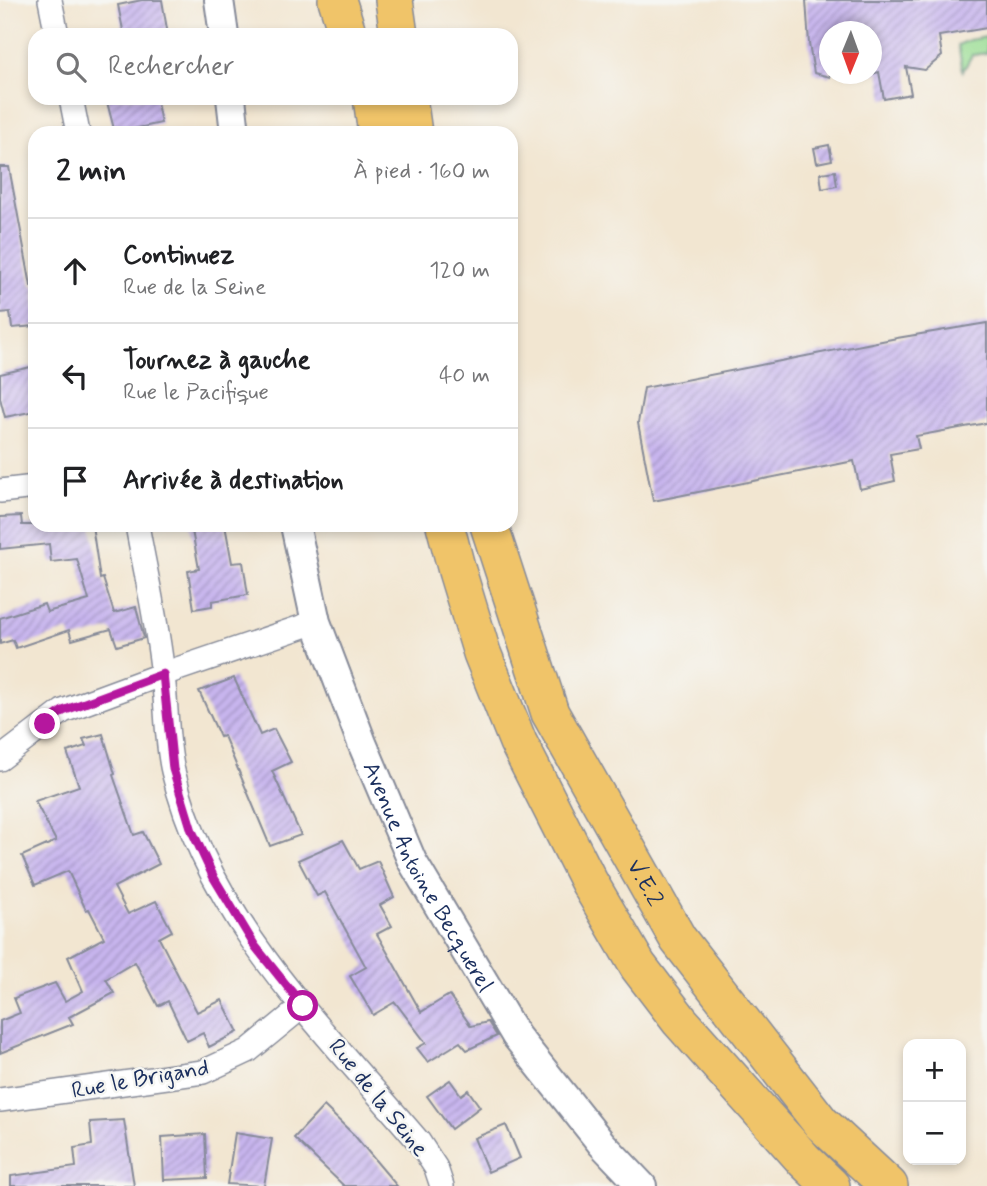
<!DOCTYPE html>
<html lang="fr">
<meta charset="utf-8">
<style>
:root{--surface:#fff;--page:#f2f2f2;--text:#202124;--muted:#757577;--line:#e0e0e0}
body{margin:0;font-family:Mynerve,sans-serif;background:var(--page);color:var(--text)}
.controls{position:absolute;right:21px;bottom:21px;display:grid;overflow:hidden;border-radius:14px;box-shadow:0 4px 10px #0003}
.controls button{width:63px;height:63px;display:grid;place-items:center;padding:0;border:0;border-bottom:2px solid var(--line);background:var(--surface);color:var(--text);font:35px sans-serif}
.compass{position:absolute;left:819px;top:21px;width:63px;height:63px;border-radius:50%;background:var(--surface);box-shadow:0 4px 10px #0003;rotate:181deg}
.stop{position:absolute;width:21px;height:21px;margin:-16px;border:5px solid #b5179e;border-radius:50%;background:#fff}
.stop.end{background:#b5179e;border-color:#fff;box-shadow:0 2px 7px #0008}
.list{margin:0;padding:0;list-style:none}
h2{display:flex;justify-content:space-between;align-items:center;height:91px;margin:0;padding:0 28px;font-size:30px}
h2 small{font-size:23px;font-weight:400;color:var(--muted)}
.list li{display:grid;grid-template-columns:46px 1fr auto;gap:21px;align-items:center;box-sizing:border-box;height:105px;padding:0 28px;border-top:2px solid var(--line)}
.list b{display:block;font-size:26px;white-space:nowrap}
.list p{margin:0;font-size:23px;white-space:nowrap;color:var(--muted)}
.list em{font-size:23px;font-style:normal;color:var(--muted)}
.icon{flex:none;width:38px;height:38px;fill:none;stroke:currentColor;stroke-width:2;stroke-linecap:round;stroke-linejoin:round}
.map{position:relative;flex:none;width:987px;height:1186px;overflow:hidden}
.search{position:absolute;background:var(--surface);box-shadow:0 4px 10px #0003;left:28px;top:28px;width:490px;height:77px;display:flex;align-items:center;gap:18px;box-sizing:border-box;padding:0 24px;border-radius:21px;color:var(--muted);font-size:26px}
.panel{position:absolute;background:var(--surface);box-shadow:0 4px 10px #0003;left:28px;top:126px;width:490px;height:406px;border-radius:21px}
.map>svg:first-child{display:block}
</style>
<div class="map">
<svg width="987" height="1186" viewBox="0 0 987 1186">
<defs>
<pattern id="building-hatch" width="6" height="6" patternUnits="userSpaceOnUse" patternTransform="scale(1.75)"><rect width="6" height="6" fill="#c8b5ee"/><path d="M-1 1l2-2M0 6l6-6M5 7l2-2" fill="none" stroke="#a294c4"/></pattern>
</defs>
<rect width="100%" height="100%" fill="#f6f6f2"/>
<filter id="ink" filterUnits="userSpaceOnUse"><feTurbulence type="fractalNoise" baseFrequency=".0143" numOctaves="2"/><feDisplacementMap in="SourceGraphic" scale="14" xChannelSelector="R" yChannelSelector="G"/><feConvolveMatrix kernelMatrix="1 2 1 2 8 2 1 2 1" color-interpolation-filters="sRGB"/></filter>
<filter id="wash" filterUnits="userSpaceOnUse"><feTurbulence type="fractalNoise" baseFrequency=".00686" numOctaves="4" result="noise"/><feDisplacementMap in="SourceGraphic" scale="28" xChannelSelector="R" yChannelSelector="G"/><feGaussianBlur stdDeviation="1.57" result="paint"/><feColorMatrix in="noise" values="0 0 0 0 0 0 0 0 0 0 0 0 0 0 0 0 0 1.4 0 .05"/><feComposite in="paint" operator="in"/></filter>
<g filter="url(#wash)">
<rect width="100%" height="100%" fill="#f2e6d1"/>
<polygon fill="#9cde95" stroke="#5c867a" stroke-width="2" points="987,37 987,53 972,55 963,71 958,45 969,40"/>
<g id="blocks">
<g fill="url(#building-hatch)">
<polygon points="142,0 162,0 168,35 124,35 118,5"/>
<polygon points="806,0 987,0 987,28 939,36 942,56 925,70 906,67 911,94 884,99 879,72 872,74 872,32 830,32 830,77 814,73 809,44"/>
<polygon points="106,98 156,98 161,123 115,133"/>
<polygon points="829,145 832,160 817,163 814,148"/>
<polygon points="0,167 9,167 31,286 35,286 35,326 12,328 10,312 0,313"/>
<polygon points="835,171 837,186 822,189 820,173"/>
<polygon points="987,323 987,423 916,436 919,449 890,454 895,481 860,489 854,461 653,501 638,423 644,388 897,338"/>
<polygon points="35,366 35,381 30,382 35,411 5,417 0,398 0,374"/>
<polygon points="21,516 22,525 92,525 100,579 103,578 114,613 136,607 144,638 117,646 111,629 72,640 69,630 16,648 13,640 0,644 0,618 44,604 47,612 89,600 77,559 51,562 49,544 0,549 0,517"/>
<polygon points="191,525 225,525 232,563 243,562 248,595 212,601 212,606 194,609 188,571 199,569"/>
<polygon points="234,678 260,735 274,729 291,762 272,771 301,835 270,846 224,736 220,737 199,691"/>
<polygon points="103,734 115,774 113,775 134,835 143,832 159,864 114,887 128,914 156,901 172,931 159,938 197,1012 222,1000 238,1032 209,1047 203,1033 187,1041 168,1001 158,1006 135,962 106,979 114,993 69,1017 73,1024 0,1053 0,1021 20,1013 14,998 55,983 65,1001 83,991 68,957 104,938 89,909 86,910 68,871 35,885 22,856 56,841 35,801 79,786 67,752 86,746 83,739"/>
<polygon points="343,840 359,869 378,861 394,897 380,905 392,926 377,934 421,1012 449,995 471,1026 488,1022 497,1036 467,1050 460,1042 428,1062 417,1048 426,1043 395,1002 373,1015 350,976 366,967 325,892 317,896 298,860"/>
<polygon points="450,1080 461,1095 468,1090 480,1107 451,1129 427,1096"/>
<polygon points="324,1106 354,1135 397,1186 344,1186 294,1138"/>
<polygon points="124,1120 134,1186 11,1186 11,1176 76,1167 74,1148 92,1145 90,1122"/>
<polygon points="506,1125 520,1158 488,1172 474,1138"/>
<polygon points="235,1133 272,1139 264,1186 227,1184"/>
<polygon points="205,1134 207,1178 164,1180 162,1137"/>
</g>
</g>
</g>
<g filter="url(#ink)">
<use href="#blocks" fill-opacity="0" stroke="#868a98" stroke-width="2"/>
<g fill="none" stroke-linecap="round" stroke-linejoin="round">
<defs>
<g id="minor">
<polyline points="50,0 57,35"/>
<polyline points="71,98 78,133"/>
<polyline points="0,491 35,487"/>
<path d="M137 525C146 575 158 626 163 676 167 707 166 741 173 771 208 919 324 1030 419 1142L436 1168 442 1186"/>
<polyline points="0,759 63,711 163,674 316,622"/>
<polyline points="0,1100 203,1072 248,1051 303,1006"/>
</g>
<g id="tertiary">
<polyline points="219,0 224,35"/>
<polyline points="231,98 235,133"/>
<path id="s1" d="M295 525 316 622 362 743 412 861 516 1036 602 1144 642 1186"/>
</g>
<g id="trunk">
<polyline points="337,0 348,35"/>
<polyline points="394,0 399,35"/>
<polyline points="372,98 377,133"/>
<polyline points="408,98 413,133"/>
<polyline points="445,525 457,571 482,653 518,742 589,882 638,966 680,1021 804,1160 831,1186"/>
<path id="s2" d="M489 525 550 713 678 939 821 1123 889 1186"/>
</g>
</defs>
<use href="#minor" stroke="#868a98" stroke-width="26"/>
<use href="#tertiary" stroke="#868a98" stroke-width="32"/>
<use href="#trunk" stroke="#868a98" stroke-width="40"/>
<use href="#minor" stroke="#fff" stroke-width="23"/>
<use href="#tertiary" stroke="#fff" stroke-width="28"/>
<use href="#trunk" stroke="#f0c469" stroke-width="37"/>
</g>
</g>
<g fill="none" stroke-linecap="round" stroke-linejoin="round" filter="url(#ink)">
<polyline stroke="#b5179e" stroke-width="9" points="45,724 63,711 163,674 173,769 192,831 214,878 255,946 303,1006"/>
</g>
<g text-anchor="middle" stroke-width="5" stroke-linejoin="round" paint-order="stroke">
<g font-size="23" fill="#1b2f5e" stroke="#f6f6f2">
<text dy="8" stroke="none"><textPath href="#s1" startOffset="378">Avenue Antoine Becquerel</textPath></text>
<text dy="8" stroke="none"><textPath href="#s2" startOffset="392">V.E.2</textPath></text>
<text transform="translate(140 1078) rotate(-10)" y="8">Rue le Brigand</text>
<text transform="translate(379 1097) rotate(51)" y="8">Rue de la Seine</text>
</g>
</g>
</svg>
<div class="controls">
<button>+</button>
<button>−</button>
</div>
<svg class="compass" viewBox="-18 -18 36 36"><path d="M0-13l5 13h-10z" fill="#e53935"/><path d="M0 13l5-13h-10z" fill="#757577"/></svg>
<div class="stop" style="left:303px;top:1006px"></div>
<div class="stop end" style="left:45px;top:724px"></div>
<div class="search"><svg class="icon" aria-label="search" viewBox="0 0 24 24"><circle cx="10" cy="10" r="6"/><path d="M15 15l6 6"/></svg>Rechercher</div>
<section class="panel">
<h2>2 min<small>À pied · 160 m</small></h2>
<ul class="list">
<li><svg class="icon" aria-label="ahead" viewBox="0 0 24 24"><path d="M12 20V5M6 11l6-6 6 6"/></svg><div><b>Continuez</b><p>Rue de la Seine</p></div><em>120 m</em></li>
<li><svg class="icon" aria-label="left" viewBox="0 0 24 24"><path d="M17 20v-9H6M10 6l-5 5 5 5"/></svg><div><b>Tournez à gauche</b><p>Rue le Pacifique</p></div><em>40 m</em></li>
<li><svg class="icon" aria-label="arrive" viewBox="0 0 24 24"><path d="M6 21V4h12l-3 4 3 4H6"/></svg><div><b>Arrivée à destination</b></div></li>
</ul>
</section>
</div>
